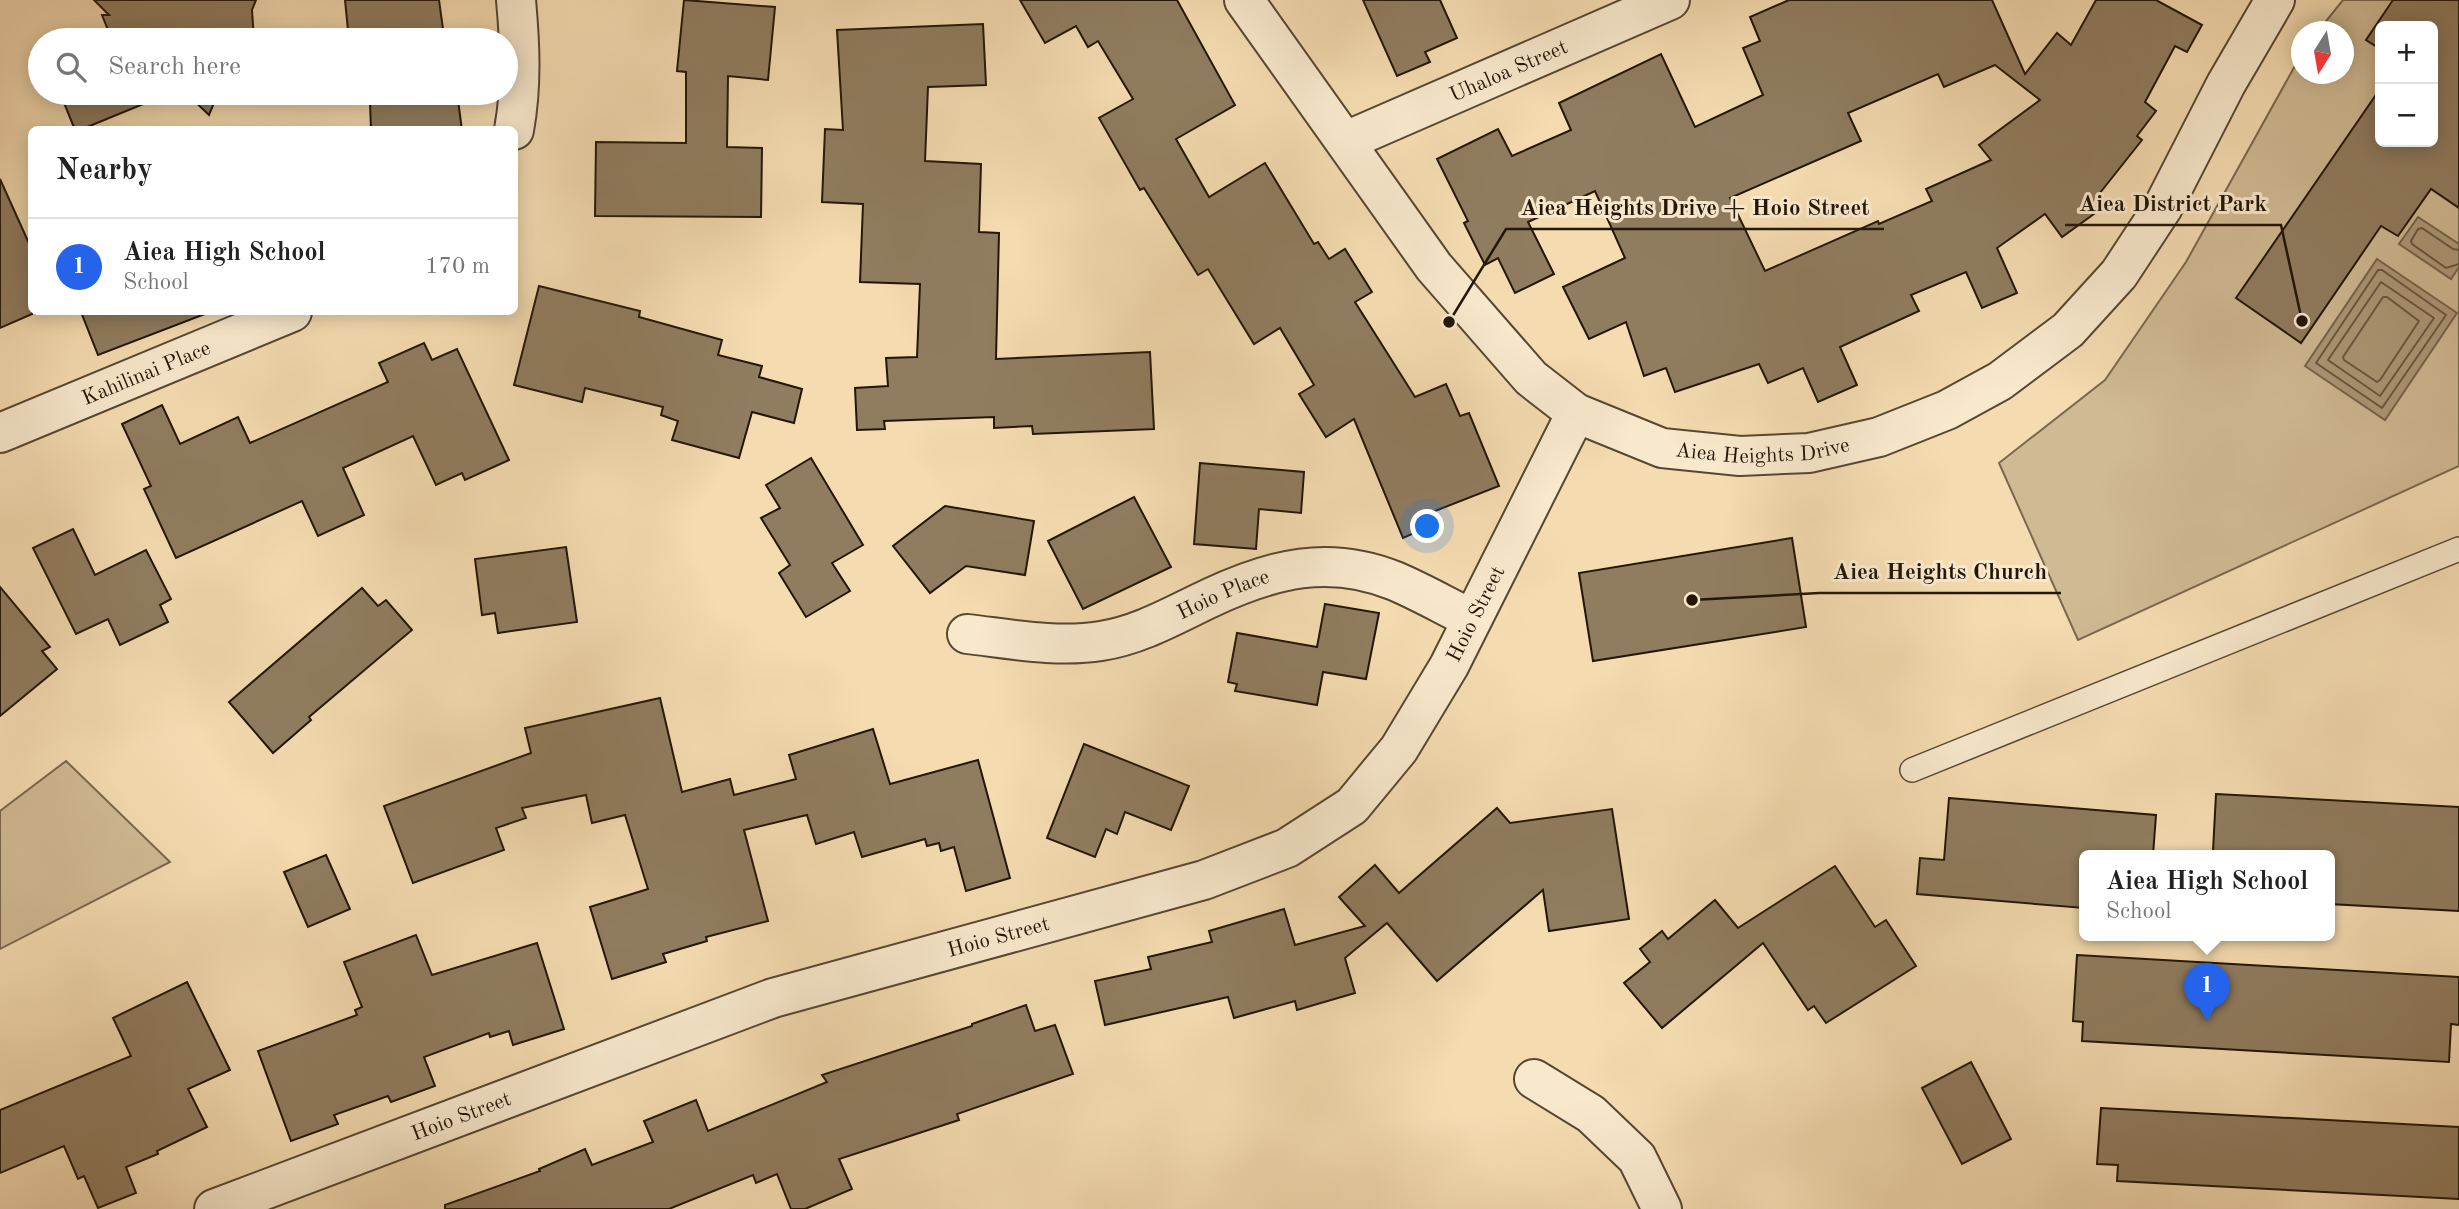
<!DOCTYPE html>
<meta charset="utf-8">
<style>
:root{--surface:#fff;--page:#f2f2f2;--text:#222;--muted:#767676;--line:#e0e0e0;--accent:#2563eb}
body{margin:0;font-family:"Old Standard TT",serif;background:var(--page);color:var(--text)}
.controls{position:absolute;right:21px;top:21px;display:grid;overflow:hidden;border-radius:10px;box-shadow:0 4px 18px #0003}
.controls button{width:63px;height:63px;display:grid;place-items:center;padding:0;border:0;border-bottom:2px solid var(--line);background:var(--surface);color:var(--text);font:35px sans-serif}
.compass{position:absolute;left:2291px;top:21px;width:63px;height:63px;border-radius:50%;background:var(--surface);box-shadow:0 4px 18px #0003;rotate:191deg}
.you{position:absolute;left:1428px;top:527px;width:24px;height:24px;margin:-18px;border:5px solid #fff;border-radius:50%;background:#1a73e8;box-shadow:0 0 0 10px #1a73e833}
.badge{display:grid;place-items:center;width:46px;height:46px;border-radius:50%;background:var(--accent);color:#fff;font-size:23px;font-weight:700}
.pin{position:absolute;translate:-50% -58px;filter:drop-shadow(0 2px 4px #0008)}
.pin::after{content:'';position:absolute;top:37px;width:24px;height:21px;background:inherit;clip-path:polygon(0 0,100% 0,50% 100%)}
.popup{position:absolute;left:2079px;top:850px;width:256px;height:91px;box-sizing:border-box;display:grid;place-content:center;border-radius:10px;background:var(--surface);filter:drop-shadow(0 2px 5px #0005);font-size:23px;white-space:nowrap;color:var(--muted)}
.popup b{font-size:26px;color:var(--text)}
.popup::after{content:'';position:absolute;left:50%;top:100%;margin-left:-14px;border:14px solid transparent;border-top-color:var(--surface)}
.list{margin:0;padding:0;list-style:none}
h2{display:flex;justify-content:space-between;align-items:center;height:91px;margin:0;padding:0 28px;font-size:30px}
h2 small{font-size:23px;font-weight:400;color:var(--muted)}
.list li{display:grid;grid-template-columns:46px 1fr auto;gap:21px;align-items:center;box-sizing:border-box;height:98px;padding:0 28px;border-top:2px solid var(--line)}
.list b{display:block;font-size:26px;white-space:nowrap}
.list p{margin:0;font-size:23px;white-space:nowrap;color:var(--muted)}
.list em{font-size:23px;font-style:normal;color:var(--muted)}
.icon{flex:none;width:38px;height:38px;fill:none;stroke:currentColor;stroke-width:2;stroke-linecap:round;stroke-linejoin:round}
.map{position:relative;flex:none;width:2459px;height:1209px;overflow:hidden}
.search{position:absolute;background:var(--surface);box-shadow:0 4px 18px #0003;left:28px;top:28px;width:490px;height:77px;display:flex;align-items:center;gap:18px;box-sizing:border-box;padding:0 24px;border-radius:38px;color:var(--muted);font-size:26px}
.panel{position:absolute;background:var(--surface);box-shadow:0 4px 18px #0003;left:28px;top:126px;width:490px;height:189px;border-radius:10px}
.map>svg:first-child{display:block}
</style>
<div class="map">
<svg width="2459" height="1209" viewBox="0 0 2459 1209">
<rect width="100%" height="100%" fill="#f4dbb0"/>
<filter id="stains"><feTurbulence type="fractalNoise" baseFrequency=".00286" numOctaves="4"/><feColorMatrix values="0 0 0 0 .2 0 0 0 0 .09 0 0 0 0 .02 0 0 0 .5 -.17"/></filter>
<radialGradient id="worn" r=".72"><stop offset=".6" stop-color="#630" stop-opacity="0"/><stop offset="1" stop-color="#630" stop-opacity=".3"/></radialGradient>
<g fill="#d0ba93" stroke="#7a684e" stroke-width="2" fill-rule="evenodd">
<path d="M2343 0H2459V466L2078 640 1999 463 2105 380 2186 262 2301 55 2302 74H2344V32L2318 31ZM2380 26H2433V142H2380Z"/>
<polygon points="66,761 170,862 0,949 0,811"/>
</g>
<g fill="#ad9877" stroke="#76644b" stroke-width="2">
<polygon points="2418,217 2459,244 2459,267 2451,279 2399,244"/>
<polygon points="2377,259 2457,313 2385,420 2305,366"/>
</g>
<g fill="none" stroke-linecap="round" stroke-linejoin="round">
<g stroke="#685740" stroke-width="2">
<polyline points="2459,250 2453,249 2422,228 2418,229 2411,241 2412,244 2446,268 2459,264"/>
<polygon points="2378,270 2382,270 2446,315 2382,408 2316,363"/>
<polygon points="2381,282 2434,318 2380,396 2328,360"/>
<polygon points="2383,297 2387,297 2419,321 2380,380 2377,382 2344,360 2343,357"/>
</g>
</g>
<g fill="#907c5f" stroke="#231608" stroke-width="2" fill-rule="evenodd">
<polygon points="94,0 256,0 252,10 254,40 112,40 102,15 109,15"/>
<polygon points="345,0 439,0 444,36 399,40 349,40"/>
<polygon points="684,0 775,7 768,80 728,76 727,147 762,148 761,217 595,216 596,142 686,143 686,72 677,71"/>
<polygon points="1020,0 1177,0 1235,105 1176,139 1209,197 1265,163 1314,244 1318,242 1329,259 1345,249 1372,292 1355,302 1415,397 1446,384 1460,416 1469,413 1499,486 1435,511 1440,522 1403,538 1354,419 1326,437 1299,394 1314,385 1280,328 1254,344 1208,269 1198,275 1144,188 1140,190 1099,118 1133,99 1098,41 1088,47 1076,26 1045,43"/>
<polygon points="1363,0 1440,0 1457,38 1425,52 1430,62 1397,76"/>
<path d="M1789 0H1992L2025 74 2057 33 2071 45 2096 0H2156L2202 25 2187 52 2175 46 2145 102 2156 111 2137 136 2142 140 2092 203 2098 211 2062 237 2045 214 1997 248 2017 293 1982 308 1966 272 1911 295 1919 311 1840 347 1857 385 1818 402 1803 368 1768 383 1759 364 1675 392 1666 368 1644 376 1626 322 1589 339 1563 287 1625 258 1595 191 1528 222 1554 274 1515 293 1498 258 1485 265 1464 223 1468 221 1437 159 1498 129 1512 156 1571 130 1559 103 1661 54 1695 127 1763 95 1743 48 1760 41 1750 17ZM1995 65 2040 100 1979 145 1991 160 1926 189 1932 201 1879 224 1878 221 1765 271 1730 198 1861 141 1848 113 1938 74 1944 87Z"/>
<polygon points="2393,0 2459,0 2459,208 2431,189 2398,236 2381,226 2301,343 2236,298 2380,89 2380,142 2433,142 2433,26 2380,26 2380,49 2366,40"/>
<polygon points="983,24 986,85 928,87 925,161 981,164 979,232 999,233 996,359 1150,352 1154,429 1033,434 1032,426 994,428 994,417 884,421 885,429 857,430 855,388 888,386 886,358 917,357 920,284 860,282 863,204 822,202 825,129 843,130 837,30"/>
<polygon points="60,93 170,93 80,130 75,130"/>
<polygon points="186,93 218,93 209,115"/>
<polygon points="377,93 433,93 434,102 458,100 462,130 371,130 370,102 378,101"/>
<polygon points="0,179 32,250 32,314 0,328"/>
<polygon points="539,286 640,311 639,317 722,340 718,355 762,366 759,377 802,389 794,423 752,412 739,458 672,440 678,421 661,415 663,407 585,388 582,402 514,385"/>
<polygon points="81,312 204,312 205,314 98,355"/>
<polygon points="424,343 432,360 457,349 509,460 465,480 462,473 436,485 413,436 343,468 364,515 318,536 302,501 176,558 144,489 151,486 122,424 162,405 180,444 238,417 250,443 388,382 379,363"/>
<polygon points="811,458 863,545 832,563 850,591 806,617 779,573 790,565 761,518 780,508 766,485"/>
<polygon points="1200,463 1304,472 1301,513 1259,509 1256,549 1194,544"/>
<polygon points="1134,497 1171,567 1083,609 1048,541"/>
<polygon points="945,506 1034,521 1025,575 966,566 930,593 893,546"/>
<polygon points="73,529 95,575 146,550 171,599 160,605 168,622 120,645 108,619 76,634 33,548"/>
<polygon points="1792,538 1806,627 1593,661 1579,573"/>
<polygon points="566,547 577,622 498,633 495,613 482,615 475,559"/>
<polygon points="0,587 50,647 42,651 57,669 0,716"/>
<polygon points="362,588 378,606 386,600 412,630 309,717 311,720 273,753 229,702"/>
<polygon points="1325,604 1379,613 1366,679 1323,672 1317,705 1235,691 1237,684 1228,682 1237,633 1317,647"/>
<polygon points="660,698 682,792 730,779 734,795 796,779 789,755 873,729 890,784 978,760 1010,878 966,891 954,847 941,851 939,843 927,846 925,839 862,857 854,832 816,844 807,815 744,830 768,921 706,937 707,941 663,954 666,962 612,979 590,907 648,889 625,815 592,823 586,795 522,808 526,818 496,828 504,850 413,883 384,806 531,753 525,728"/>
<polygon points="1084,744 1189,786 1171,830 1125,812 1117,834 1106,829 1095,857 1047,838"/>
<polygon points="2216,794 2459,807 2459,911 2329,904 2329,855 2235,855 2235,852 2213,851"/>
<polygon points="1949,798 2156,815 2153,855 2084,855 2084,908 1917,894 1920,858 1944,860"/>
<polygon points="1497,808 1510,823 1612,809 1629,919 1549,931 1543,890 1437,981 1387,923 1345,958 1355,993 1297,1010 1295,1001 1234,1018 1228,997 1105,1025 1095,981 1151,969 1148,957 1212,942 1209,931 1284,909 1295,945 1365,926 1339,897 1375,865 1399,893"/>
<polygon points="326,855 350,909 308,927 284,872"/>
<polygon points="1835,866 1875,927 1886,920 1916,966 1826,1023 1814,1006 1808,1010 1763,943 1662,1028 1624,983 1650,962 1640,949 1662,931 1668,939 1715,900 1738,928"/>
<polygon points="416,935 432,975 537,943 564,1029 513,1045 509,1031 490,1037 489,1033 424,1057 435,1086 391,1102 388,1096 334,1115 338,1124 291,1141 258,1051 357,1015 355,1010 362,1007 344,962"/>
<polygon points="2077,955 2459,977 2459,1025 2451,1024 2449,1062 2082,1041 2083,1022 2073,1021"/>
<polygon points="187,982 230,1070 188,1089 207,1127 157,1151 158,1154 126,1167 136,1193 98,1208 84,1176 78,1179 64,1146 0,1173 0,1110 131,1056 113,1018"/>
<polygon points="1026,1005 1035,1031 1055,1025 1073,1074 957,1114 959,1120 839,1159 852,1189 805,1209 791,1209 777,1174 756,1183 753,1175 669,1209 445,1209 445,1205 540,1171 539,1169 585,1149 592,1165 653,1142 644,1121 696,1100 708,1131 827,1082 822,1075 972,1026 972,1024"/>
<polygon points="1971,1062 2011,1139 1962,1164 1922,1088"/>
<polygon points="2101,1108 2459,1127 2459,1199 2117,1181 2118,1165 2097,1164"/>
</g>
<g fill="none" stroke-linecap="round" stroke-linejoin="round">
<defs>
<polyline id="service" points="1912,770 2459,549"/>
<g id="minor">
<path d="M514 130C522 86 520 44 516 0"/>
<path id="s1" d="M1346 141 1670 0"/>
<path id="s2" d="M0 433 292 312"/>
<path id="s3" d="M967 634C1011 639 1057 648 1101 641 1140 635 1174 615 1210 598 1272 569 1329 554 1395 581 1421 592 1447 607 1472 619"/>
<polyline points="1534,1079 1591,1114 1637,1158 1662,1209"/>
<path id="s4" d="M214 1209 773 998 1204 880 1287 848 1352 806 1399 749 1449 666 1576 413"/>
</g>
<g id="tertiary">
<path id="s5" d="M1244 0 1434 267 1531 378 1576 413 1662 448 1740 456 1809 453 1879 437 1947 410 2000 381 2068 330 2119 274 2163 207 2226 84 2275 0"/>
</g>
</defs>
<use href="#service" stroke="#574732" stroke-width="26"/>
<use href="#minor" stroke="#574732" stroke-width="42"/>
<use href="#tertiary" stroke="#574732" stroke-width="42"/>
<use href="#service" stroke="#f8e8cc" stroke-width="23"/>
<use href="#minor" stroke="#f8e8cc" stroke-width="38"/>
<use href="#tertiary" stroke="#f8e8cc" stroke-width="38"/>
</g>
<g text-anchor="middle" stroke-width="6" stroke-linejoin="round" paint-order="stroke">
<g font-size="21" fill="#231608" stroke="#f8e8cc">
<text dy="7" stroke="none"><textPath href="#s1" startOffset="177">Uhaloa Street</textPath></text>
<text dy="7" stroke="none"><textPath href="#s2" startOffset="158">Kahilinai Place</textPath></text>
<text dy="7" stroke="none"><textPath href="#s5" startOffset="726">Aiea Heights Drive</textPath></text>
<text dy="7" stroke="none"><textPath href="#s3" startOffset="266">Hoio Place</textPath></text>
<text dy="7" stroke="none"><textPath href="#s4" startOffset="1440">Hoio Street</textPath></text>
<text dy="7" stroke="none"><textPath href="#s4" startOffset="831">Hoio Street</textPath></text>
<text dy="7" stroke="none"><textPath href="#s4" startOffset="264">Hoio Street</textPath></text>
</g>
</g>
<path fill="none" stroke="#231608" stroke-width="2.5" d="M2302 321L2281 225H2065M1449 322L1506 229H1884M1692 600L1819 593H2061"/>
<g fill="#231608" stroke="#f8e8cc" stroke-width="2.5">
<circle cx="2302" cy="321" r="7"/>
<circle cx="1449" cy="322" r="7"/>
<circle cx="1692" cy="600" r="7"/>
</g>
<g font-size="23" text-anchor="middle" font-weight="bold" fill="#231608" stroke="#f8e8cc" stroke-width="6" stroke-linejoin="round" paint-order="stroke">
<text x="2173" y="211">Aiea District Park</text>
<text x="1695" y="215">Aiea Heights Drive + Hoio Street</text>
<text x="1940" y="579">Aiea Heights Church</text>
</g>
<rect width="100%" height="100%" filter="url(#stains)"/>
<rect width="100%" height="100%" fill="url(#worn)"/>
</svg>
<div class="controls">
<button>+</button>
<button>−</button>
</div>
<svg class="compass" viewBox="-18 -18 36 36"><path d="M0-13l5 13h-10z" fill="#e53935"/><path d="M0 13l5-13h-10z" fill="#767676"/></svg>
<div class="you"></div>
<div class="pin badge" style="left:2207px;top:1021px">1</div>
<div class="popup"><b>Aiea High School</b>School</div>
<div class="search"><svg class="icon" aria-label="search" viewBox="0 0 24 24"><circle cx="10" cy="10" r="6"/><path d="M15 15l6 6"/></svg>Search here</div>
<section class="panel">
<h2>Nearby<small></small></h2>
<ul class="list">
<li><span class="badge">1</span><div><b>Aiea High School</b><p>School</p></div><em>170 m</em></li>
</ul>
</section>
</div>
